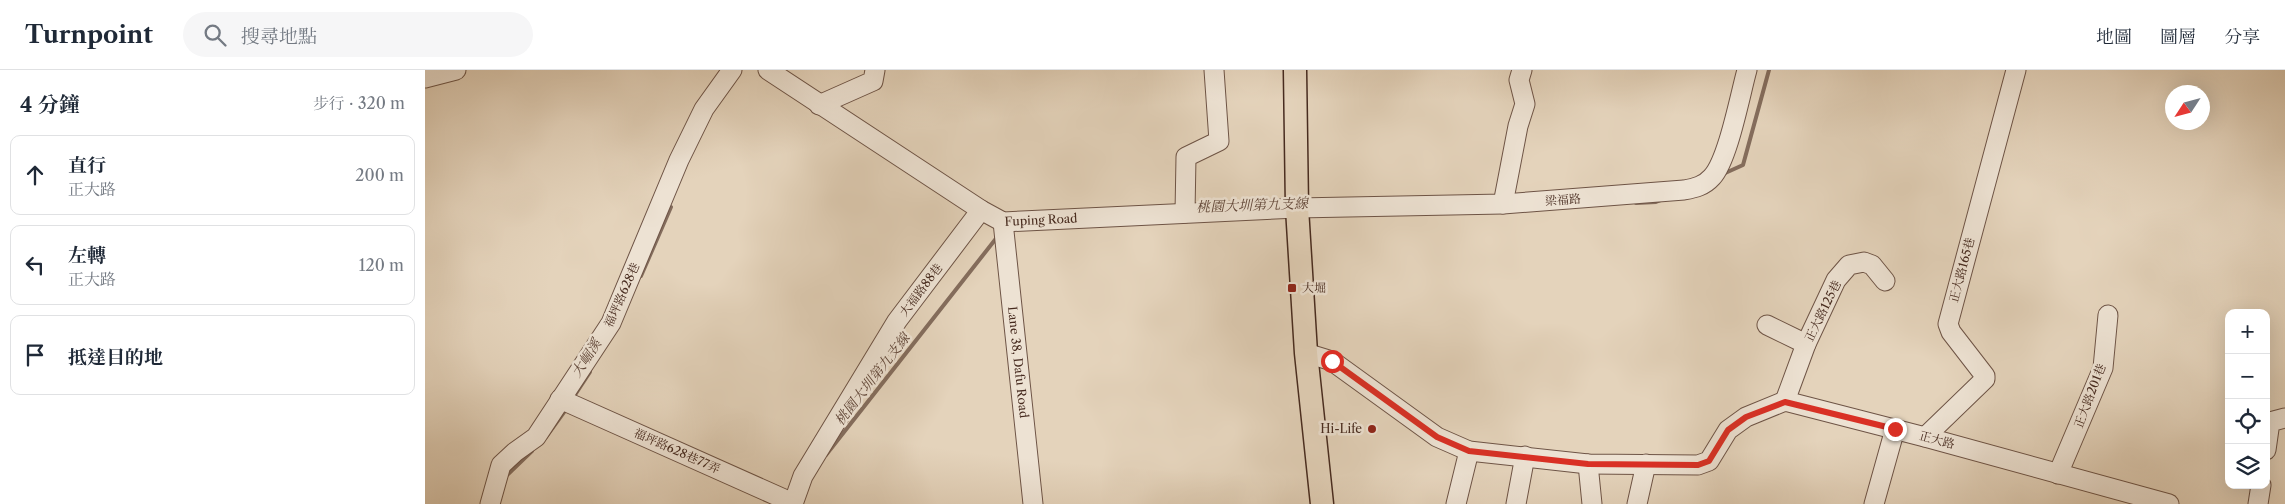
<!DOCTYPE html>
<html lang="zh-TW">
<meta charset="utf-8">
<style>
:root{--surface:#fff;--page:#f6f6f7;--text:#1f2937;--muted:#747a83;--line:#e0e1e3}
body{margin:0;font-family:"Libre Caslon Text","Noto Serif TC",serif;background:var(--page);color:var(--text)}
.controls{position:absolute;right:15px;bottom:15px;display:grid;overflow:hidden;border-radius:10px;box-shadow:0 5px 20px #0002}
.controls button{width:45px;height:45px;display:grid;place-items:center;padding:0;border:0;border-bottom:1px solid var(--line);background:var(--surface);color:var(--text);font:25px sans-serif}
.compass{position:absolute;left:1740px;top:15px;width:45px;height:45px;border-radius:50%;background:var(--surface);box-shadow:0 5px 20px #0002;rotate:234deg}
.stop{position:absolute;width:15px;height:15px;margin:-11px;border:4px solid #d93025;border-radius:50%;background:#fff}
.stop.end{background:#d93025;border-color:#fff;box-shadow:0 1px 5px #0008}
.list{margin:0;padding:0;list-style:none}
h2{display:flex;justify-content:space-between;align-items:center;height:65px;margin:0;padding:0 20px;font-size:21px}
h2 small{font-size:16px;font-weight:400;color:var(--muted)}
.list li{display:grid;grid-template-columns:32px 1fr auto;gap:15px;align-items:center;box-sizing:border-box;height:80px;margin:0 10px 10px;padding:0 10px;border:1px solid var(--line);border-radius:10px}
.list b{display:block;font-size:19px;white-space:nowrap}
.list p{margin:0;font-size:16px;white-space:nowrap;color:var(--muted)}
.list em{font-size:16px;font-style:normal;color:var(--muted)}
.icon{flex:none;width:28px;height:28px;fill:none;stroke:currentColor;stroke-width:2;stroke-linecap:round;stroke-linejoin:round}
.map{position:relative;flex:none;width:1860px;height:434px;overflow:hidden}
header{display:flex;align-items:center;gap:30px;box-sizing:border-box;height:70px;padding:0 25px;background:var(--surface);border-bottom:1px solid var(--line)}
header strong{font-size:24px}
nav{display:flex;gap:28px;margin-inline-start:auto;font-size:18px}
.search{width:350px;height:45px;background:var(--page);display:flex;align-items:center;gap:12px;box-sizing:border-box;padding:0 18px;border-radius:28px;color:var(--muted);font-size:19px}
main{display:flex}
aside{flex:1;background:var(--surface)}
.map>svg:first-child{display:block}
</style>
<header>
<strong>Turnpoint</strong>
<div class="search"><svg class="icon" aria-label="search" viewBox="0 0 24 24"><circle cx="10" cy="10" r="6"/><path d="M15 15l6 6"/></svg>搜尋地點</div>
<nav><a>地圖</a><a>圖層</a><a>分享</a></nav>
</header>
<main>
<aside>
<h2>4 分鐘<small>步行 · 320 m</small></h2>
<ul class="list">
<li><svg class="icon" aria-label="ahead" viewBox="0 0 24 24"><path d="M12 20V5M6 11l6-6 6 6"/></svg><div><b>直行</b><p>正大路</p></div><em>200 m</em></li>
<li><svg class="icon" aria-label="left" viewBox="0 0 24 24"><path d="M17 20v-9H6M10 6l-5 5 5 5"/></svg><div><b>左轉</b><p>正大路</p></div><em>120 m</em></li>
<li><svg class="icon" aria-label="arrive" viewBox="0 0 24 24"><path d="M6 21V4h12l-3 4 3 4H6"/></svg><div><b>抵達目的地</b></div></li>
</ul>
</aside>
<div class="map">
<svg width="1860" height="434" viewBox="0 0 1860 434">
<rect width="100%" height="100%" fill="#e4d3bb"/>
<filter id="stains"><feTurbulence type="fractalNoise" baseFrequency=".004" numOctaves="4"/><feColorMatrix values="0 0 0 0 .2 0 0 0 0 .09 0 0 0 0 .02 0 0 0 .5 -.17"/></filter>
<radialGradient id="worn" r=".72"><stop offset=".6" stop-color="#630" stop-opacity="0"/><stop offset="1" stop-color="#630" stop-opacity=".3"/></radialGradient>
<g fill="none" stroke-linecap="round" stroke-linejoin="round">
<g stroke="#846d5d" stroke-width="4">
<polyline points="1298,104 1318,95 1344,0"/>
<polyline points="1211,133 1231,132 1236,130"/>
<polyline points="216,206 246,137"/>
<polyline points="148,328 165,302"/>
<polyline points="121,367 142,338"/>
<polyline points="401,385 573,166"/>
<polyline points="80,407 107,381"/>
</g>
<defs>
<g id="minor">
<path id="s1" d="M343 0 556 140 578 152 872 138 1078 134 1259 120C1270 118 1279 116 1287 107 1303 90 1315 25 1322 0"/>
<polyline points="0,8 31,0"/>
<polyline points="394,35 448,11 450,0"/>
<polyline points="1078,134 1093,56 1100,34 1094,10 1097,0"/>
<polyline points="760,143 761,87 794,71 789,0"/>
<path id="s2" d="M578 152 608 434"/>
<polyline points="1342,255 1381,274"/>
<polyline points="881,283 907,291 1012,367 1044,381 1163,394 1273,395 1284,391 1303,360 1321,347 1360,331 1500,367 1744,434"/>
<polyline points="135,329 368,433"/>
<polyline points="1360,331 1381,274 1411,210 1424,195 1439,192 1447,195 1460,211"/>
<polyline points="1500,367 1560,309 1560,306 1526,262 1523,254 1591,0"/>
<polyline points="1841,380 1845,352 1860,348"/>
<polyline points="1163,394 1167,434"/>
<polyline points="1633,404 1678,298 1683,245"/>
<polyline points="65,434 76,395 90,382 111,367 186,253 254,90 279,39 307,0"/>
<polyline points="368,434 378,406 472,251 556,140"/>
<polyline points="1031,434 1044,381"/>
<polyline points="1091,434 1100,386"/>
<polyline points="1212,434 1221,394"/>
<polyline points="1449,434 1470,359"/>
<polyline points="1833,434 1836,415"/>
</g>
<polyline id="major" points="870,0 872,138 881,283 897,434"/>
</defs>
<use href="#minor" stroke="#6e5446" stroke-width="21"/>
<use href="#major" stroke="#462a1f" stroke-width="25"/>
<use href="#minor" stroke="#ede2d3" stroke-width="19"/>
<use href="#major" stroke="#e4d3bb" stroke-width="22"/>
</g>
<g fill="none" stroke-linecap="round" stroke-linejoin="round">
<polyline stroke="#d93025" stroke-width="6" points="907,291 1012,367 1044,381 1163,394 1273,395 1284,391 1303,360 1321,347 1360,332 1470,359"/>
</g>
<g fill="#8f2418" stroke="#ede2d3" stroke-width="2">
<rect x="862" y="213" width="10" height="10" rx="2.5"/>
<circle cx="947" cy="359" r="5"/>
</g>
<g text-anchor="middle" stroke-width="5" stroke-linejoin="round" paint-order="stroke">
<g font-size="12" fill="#462a1f" stroke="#ede2d3">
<text transform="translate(1138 130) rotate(-4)" y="4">梁福路</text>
<text dy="4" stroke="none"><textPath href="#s1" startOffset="318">Fuping Road</textPath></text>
<text transform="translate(1537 200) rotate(-75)" y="4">正大路165巷</text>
<text transform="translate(496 220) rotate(-53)" y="4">大福路88巷</text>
<text transform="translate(197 225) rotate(-66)" y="4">福坪路628巷</text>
<text transform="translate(1398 241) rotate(-64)" y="4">正大路125巷</text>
<text dy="4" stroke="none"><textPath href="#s2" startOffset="141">Lane 38, Dafu Road</textPath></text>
<text transform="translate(1665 326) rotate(-69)" y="4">正大路201巷</text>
<text transform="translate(1512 370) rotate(15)" y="4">正大路</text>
<text transform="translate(252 381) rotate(24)" y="4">福坪路628巷77弄</text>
</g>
<g font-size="12" fill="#462a1f" stroke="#ede2d3" text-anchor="start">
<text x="877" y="222">大堀</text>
<text x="937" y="363" text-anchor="end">Hi-Life</text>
</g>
<g font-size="14" font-style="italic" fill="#604639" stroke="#ede2d3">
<text transform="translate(827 135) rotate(-2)" y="5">桃園大圳第九支線</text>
<text transform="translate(161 288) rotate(-57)" y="5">大崛溪</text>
<text transform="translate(447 309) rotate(-52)" y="5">桃園大圳第九支線</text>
</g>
</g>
<rect width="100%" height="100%" filter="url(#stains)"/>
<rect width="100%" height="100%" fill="url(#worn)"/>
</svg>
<div class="controls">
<button>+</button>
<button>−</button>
<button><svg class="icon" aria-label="locate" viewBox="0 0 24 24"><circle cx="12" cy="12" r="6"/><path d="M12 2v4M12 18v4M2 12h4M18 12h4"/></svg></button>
<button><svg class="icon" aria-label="layers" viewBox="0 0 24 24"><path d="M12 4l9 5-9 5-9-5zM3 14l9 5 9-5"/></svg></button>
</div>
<svg class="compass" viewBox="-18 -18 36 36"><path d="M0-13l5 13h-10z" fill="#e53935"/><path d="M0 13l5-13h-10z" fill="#747a83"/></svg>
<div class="stop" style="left:907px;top:291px"></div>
<div class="stop end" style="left:1470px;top:359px"></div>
</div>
</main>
